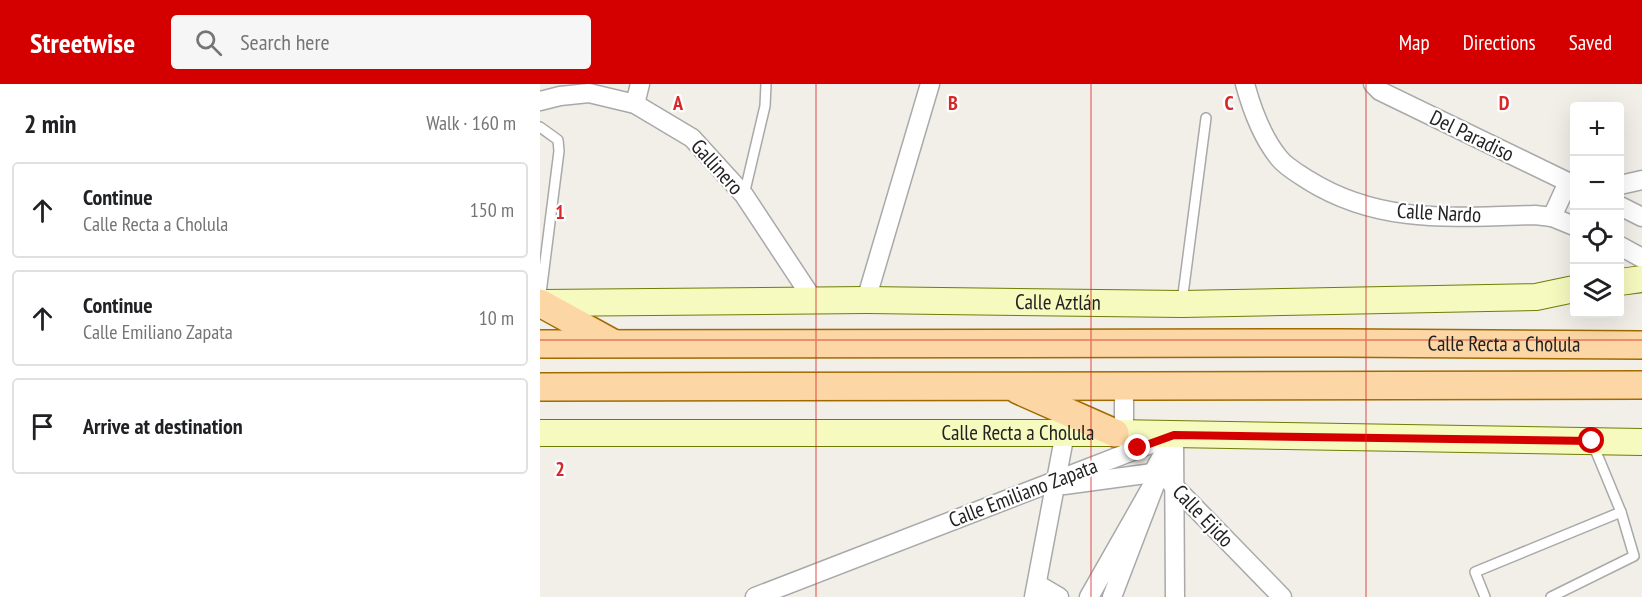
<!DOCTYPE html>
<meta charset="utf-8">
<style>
:root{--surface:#fff;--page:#f6f6f6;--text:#202124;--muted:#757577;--line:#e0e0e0;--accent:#d40000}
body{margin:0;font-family:"PT Sans Narrow",sans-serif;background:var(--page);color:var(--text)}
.controls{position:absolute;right:18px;top:18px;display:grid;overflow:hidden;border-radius:6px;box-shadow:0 6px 24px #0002}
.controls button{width:54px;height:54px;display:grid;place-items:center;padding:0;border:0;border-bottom:2px solid var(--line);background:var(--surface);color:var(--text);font:30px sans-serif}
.stop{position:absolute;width:18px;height:18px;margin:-14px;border:4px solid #d40000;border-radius:50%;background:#fff}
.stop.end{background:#d40000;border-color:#fff;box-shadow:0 2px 6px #0008}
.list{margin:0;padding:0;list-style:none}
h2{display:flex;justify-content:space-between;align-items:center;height:78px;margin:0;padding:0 24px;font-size:26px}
h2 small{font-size:20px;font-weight:400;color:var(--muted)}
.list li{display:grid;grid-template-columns:39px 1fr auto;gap:18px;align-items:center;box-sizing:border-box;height:96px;margin:0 12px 12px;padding:0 12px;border:2px solid var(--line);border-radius:6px}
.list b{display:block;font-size:22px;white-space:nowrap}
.list p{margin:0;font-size:20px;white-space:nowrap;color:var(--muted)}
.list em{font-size:20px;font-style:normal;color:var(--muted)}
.icon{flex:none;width:33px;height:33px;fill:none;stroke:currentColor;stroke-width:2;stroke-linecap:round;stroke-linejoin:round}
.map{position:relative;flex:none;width:1102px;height:513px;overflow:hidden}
header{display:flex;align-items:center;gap:36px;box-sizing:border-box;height:84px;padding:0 30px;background:var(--accent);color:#fff}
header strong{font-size:28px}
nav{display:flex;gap:33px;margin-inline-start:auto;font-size:21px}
.search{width:420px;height:54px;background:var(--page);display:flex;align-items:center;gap:15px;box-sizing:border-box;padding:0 21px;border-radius:6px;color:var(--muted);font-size:22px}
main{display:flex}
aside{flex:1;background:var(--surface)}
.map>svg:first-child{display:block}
</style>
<header>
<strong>Streetwise</strong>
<div class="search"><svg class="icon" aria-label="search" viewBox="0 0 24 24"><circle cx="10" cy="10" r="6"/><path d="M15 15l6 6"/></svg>Search here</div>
<nav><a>Map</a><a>Directions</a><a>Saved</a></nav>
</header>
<main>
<aside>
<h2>2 min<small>Walk · 160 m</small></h2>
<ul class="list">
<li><svg class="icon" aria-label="ahead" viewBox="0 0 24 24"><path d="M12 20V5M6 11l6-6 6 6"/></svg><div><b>Continue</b><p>Calle Recta a Cholula</p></div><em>150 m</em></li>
<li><svg class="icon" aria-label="ahead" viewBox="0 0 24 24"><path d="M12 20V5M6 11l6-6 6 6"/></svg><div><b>Continue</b><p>Calle Emiliano Zapata</p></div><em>10 m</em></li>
<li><svg class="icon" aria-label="arrive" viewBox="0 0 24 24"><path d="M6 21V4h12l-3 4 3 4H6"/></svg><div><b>Arrive at destination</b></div></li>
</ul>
</aside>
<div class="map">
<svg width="1102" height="513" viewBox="0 0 1102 513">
<rect width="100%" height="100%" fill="#f2efe9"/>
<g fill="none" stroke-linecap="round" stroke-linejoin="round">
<defs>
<g id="service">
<polyline points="0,43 18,56 19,67 0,217"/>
<polyline points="204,111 225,22 226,0"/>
<polyline points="642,218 666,34"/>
<polyline points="945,513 935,488 1081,428"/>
<polyline points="1011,513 1094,472 1081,428 1052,358"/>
</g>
<g id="minor">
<path d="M705 0C712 26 722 53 739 74 746 83 759 90 768 96 840 141 914 133 995 131L1012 133 1034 142"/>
<polyline points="833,0 840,7 1034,101"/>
<polyline points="0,17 20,12 49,9 95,20 152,54 204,111 274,217"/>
<polyline points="95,20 100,0"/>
<polyline points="1080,101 1102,96"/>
<polyline points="1080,122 1102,133"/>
<polyline points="1012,133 1028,98"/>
<polyline points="1080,162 1102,174"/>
<polyline points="326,216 390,0"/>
<polyline points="584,302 584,350 590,356"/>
<polyline points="630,398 742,513"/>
<polyline points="524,401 620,388"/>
<polyline points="497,500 519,513"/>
<polyline points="215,513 634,351 635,513"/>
<polyline points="494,513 525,349"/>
<polyline points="549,513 620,388 616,383 634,351 572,513"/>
</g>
<g id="secondary">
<polyline points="1080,198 1102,195"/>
<path id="s1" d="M0 219 326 216 642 220 996 213 1034 205"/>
<path id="s2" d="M0 349H575L1102 358"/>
</g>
<g id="primary">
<polyline points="0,219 71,258"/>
<path id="s3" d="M0 260 801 259 1102 261"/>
<polyline points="0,303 1102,301"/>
<polyline points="478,306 575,349"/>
</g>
</defs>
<use href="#service" stroke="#a9a9a9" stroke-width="12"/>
<use href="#minor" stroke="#a9a9a9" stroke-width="21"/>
<use href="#secondary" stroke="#707d05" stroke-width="28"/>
<use href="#primary" stroke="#a06b00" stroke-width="30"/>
<use href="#service" stroke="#fff" stroke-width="9"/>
<use href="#minor" stroke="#fff" stroke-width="18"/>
<use href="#secondary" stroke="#f7fabf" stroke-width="26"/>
<use href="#primary" stroke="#fcd6a4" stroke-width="27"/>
</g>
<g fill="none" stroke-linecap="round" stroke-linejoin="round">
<polyline stroke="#d40000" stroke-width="8" points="598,364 634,351 1052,357"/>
</g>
<path fill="none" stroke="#d62828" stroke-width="1.5" stroke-opacity="0.55" d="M276 0V513M551 0V513M826 0V513M0 256H1102"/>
<g text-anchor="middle" stroke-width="4.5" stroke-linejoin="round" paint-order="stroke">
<g font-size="21" fill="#222" stroke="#fff">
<text transform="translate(932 52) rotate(26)" y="7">Del Paradiso</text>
<text transform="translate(177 83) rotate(48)" y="7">Gallinero</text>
<text transform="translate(899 129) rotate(3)" y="7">Calle Nardo</text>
<text dy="7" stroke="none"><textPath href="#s1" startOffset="518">Calle Aztlán</textPath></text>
<text dy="7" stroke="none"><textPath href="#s3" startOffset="964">Calle Recta a Cholula</textPath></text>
<text dy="7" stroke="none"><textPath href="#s2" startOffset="478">Calle Recta a Cholula</textPath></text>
<text transform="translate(483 409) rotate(-21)" y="7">Calle Emiliano Zapata</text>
<text transform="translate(663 432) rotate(46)" y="7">Calle Ejido</text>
</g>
</g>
<g font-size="20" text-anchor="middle" font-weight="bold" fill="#d62828" stroke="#fff" stroke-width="4.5" stroke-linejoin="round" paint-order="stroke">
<text x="138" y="26">A</text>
<text x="413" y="26">B</text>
<text x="689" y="26">C</text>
<text x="964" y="26">D</text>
<text x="20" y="135">1</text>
<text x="20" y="392">2</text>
</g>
</svg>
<div class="controls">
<button>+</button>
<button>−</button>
<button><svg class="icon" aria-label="locate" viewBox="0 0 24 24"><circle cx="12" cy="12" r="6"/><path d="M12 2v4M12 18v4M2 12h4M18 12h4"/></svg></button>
<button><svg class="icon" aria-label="layers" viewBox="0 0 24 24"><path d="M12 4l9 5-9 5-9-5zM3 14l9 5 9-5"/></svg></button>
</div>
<div class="stop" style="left:1052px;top:357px"></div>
<div class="stop end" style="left:598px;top:364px"></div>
</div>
</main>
